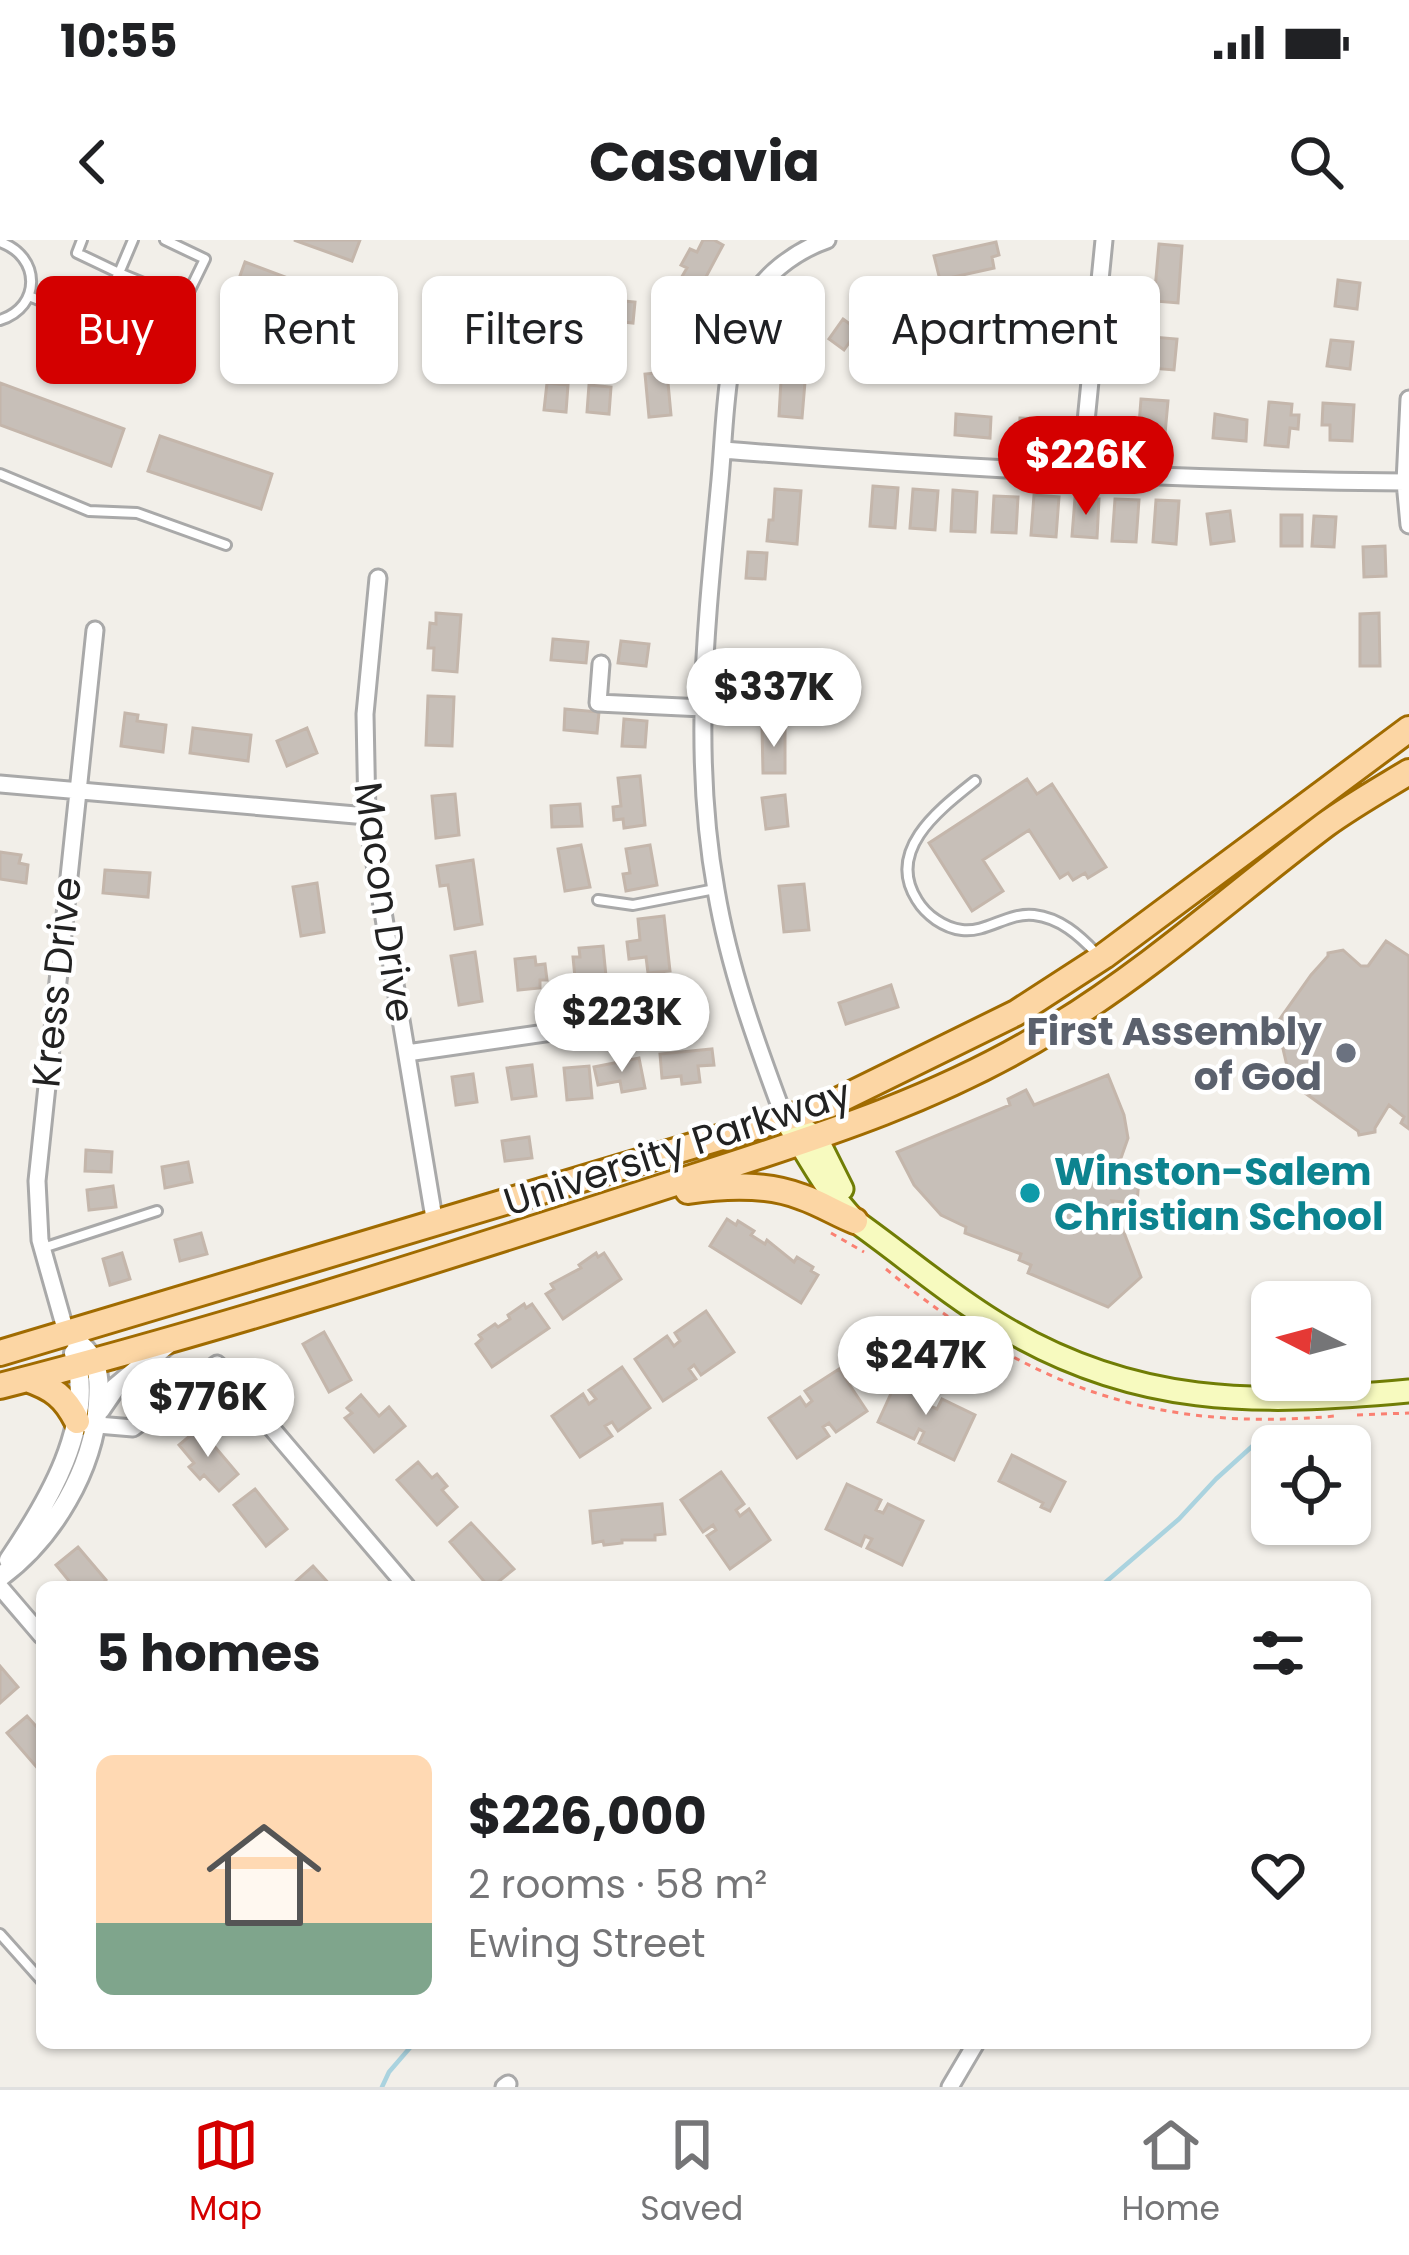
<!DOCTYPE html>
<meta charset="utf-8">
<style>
:root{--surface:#fff;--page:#f2f2f2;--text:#202124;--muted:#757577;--line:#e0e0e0;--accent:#d40000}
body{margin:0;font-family:Poppins,sans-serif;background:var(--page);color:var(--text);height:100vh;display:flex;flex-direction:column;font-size:45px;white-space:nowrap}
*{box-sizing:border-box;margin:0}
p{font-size:39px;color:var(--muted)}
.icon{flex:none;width:66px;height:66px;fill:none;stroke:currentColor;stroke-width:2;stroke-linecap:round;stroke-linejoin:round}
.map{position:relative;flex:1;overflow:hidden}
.drawer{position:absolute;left:36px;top:1341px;width:1335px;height:468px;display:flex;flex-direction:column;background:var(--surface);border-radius:18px;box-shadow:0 3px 9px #0004}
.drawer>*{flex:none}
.banner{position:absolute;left:36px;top:36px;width:1338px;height:108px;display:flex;gap:24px}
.needle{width:78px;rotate:276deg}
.fabs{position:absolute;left:1251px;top:1041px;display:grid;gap:24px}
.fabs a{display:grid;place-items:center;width:120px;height:120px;border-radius:18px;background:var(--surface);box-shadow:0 3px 9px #0004;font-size:60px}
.price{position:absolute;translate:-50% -102px;padding:0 27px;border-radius:42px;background:#fff;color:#222;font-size:39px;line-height:78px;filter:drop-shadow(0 3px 6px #0008)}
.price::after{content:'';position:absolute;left:50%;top:72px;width:36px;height:27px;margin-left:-18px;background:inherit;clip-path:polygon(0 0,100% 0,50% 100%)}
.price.active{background:var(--accent);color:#fff}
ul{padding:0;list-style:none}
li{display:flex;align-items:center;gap:36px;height:300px;padding:0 60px}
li+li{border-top:3px solid var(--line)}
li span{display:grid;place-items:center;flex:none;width:336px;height:240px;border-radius:18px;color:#555}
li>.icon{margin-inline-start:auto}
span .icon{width:144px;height:144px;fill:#fffc;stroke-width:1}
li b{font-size:51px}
h2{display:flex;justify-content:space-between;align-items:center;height:144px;padding:0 60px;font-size:51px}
.tag{padding:0 42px;border-radius:18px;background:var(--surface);box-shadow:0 3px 9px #0004;font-size:42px;line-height:108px}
.tag.active{background:var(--accent);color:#fff}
.status{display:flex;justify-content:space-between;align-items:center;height:84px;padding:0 60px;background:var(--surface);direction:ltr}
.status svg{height:33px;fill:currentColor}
header{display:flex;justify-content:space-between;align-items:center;height:156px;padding:0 60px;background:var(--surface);font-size:54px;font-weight:700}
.tabs{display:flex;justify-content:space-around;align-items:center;height:168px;border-top:3px solid var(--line);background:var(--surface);font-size:33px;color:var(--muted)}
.tabs a{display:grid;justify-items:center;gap:6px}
.tabs .active{color:var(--accent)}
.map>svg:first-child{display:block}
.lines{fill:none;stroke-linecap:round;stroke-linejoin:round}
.stream{stroke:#aad3df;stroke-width:4.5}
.building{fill:#c7bfb8;stroke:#c4b6ab;stroke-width:3}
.service-casing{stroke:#a9a9a9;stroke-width:14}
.minor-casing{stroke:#a9a9a9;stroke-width:21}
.tertiary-casing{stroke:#a9a9a9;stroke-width:24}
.secondary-casing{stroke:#707d05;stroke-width:27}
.primary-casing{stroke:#a06b00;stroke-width:30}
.path{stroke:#fa8072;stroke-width:3;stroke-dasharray:6 6;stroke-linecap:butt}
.service{stroke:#fff;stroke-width:8}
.minor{stroke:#fff;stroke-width:15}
.tertiary{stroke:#fff;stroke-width:18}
.secondary{stroke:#f7fabf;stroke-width:21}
.primary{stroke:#fcd6a4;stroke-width:24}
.worship-dot{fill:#6b7280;stroke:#fff;stroke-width:4.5}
.culture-dot{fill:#0f9aa8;stroke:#fff;stroke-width:4.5}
.labels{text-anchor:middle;stroke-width:9;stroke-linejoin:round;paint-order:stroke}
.street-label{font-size:39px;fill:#222;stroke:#fff}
.worship-label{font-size:39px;font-weight:bold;fill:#5b616d;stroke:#fff;text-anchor:end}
.culture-label{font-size:39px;font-weight:bold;fill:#0d838f;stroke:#fff;text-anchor:start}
</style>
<div class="status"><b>10:55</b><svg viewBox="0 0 49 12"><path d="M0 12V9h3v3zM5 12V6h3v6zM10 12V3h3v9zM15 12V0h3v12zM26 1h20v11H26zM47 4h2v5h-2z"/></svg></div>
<header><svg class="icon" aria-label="back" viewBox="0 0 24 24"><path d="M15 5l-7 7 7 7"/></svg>Casavia<svg class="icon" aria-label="search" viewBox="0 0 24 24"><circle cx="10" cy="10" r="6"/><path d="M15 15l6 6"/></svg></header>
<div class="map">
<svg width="1409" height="1847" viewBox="0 0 1409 1847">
<rect width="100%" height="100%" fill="#f2efe9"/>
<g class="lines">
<path class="stream" d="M1100,1347L1179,1279L1216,1239L1268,1192
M382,1847L389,1832L414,1803"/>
</g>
<path class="building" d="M294,0H360L352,21Z
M703,0H714L723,5L699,50L680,40L687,28L681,25L690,9L697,12Z
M996,2L999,15L992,17L994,28L940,40L934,16Z
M1159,4L1182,6L1178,63L1154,61Z
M245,22L357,64L344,100L232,58Z
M892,39L899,63L869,71L862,48Z
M1338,40L1360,43L1357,69L1335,66Z
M604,59L635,62L633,83L602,80Z
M671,64L687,68L686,76H690L683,107L663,102Z
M799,68L817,78L798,113L780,103Z
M122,70L173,88L162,120L139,112L141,105L113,95Z
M843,79L858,90L844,110L829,99Z
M1152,97L1177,99L1174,130L1149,128Z
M1013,98L1038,101L1034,135L1009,132Z
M985,99L1004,101L1002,120L983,118Z
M1331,100L1353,102L1350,129L1327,126Z
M667,132L671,175L649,177L645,134Z
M781,140L805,142L802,178L779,176Z
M0,143L124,189L111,226L0,185Z
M547,143L568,145L566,172L544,170Z
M589,145L611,147L609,174L587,172Z
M1141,159L1168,161L1165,194L1158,193L1156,208L1142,207L1144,186L1139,185Z
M1269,162L1292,164L1291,175H1299L1298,189L1290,188L1288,207L1265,205Z
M1323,163L1354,165L1352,201L1330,200V185H1322Z
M956,174L991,177L990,198L955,195Z
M1215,174L1247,180L1246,201L1213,198Z
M1020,178L1055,180L1054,201L1019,198Z
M160,196L272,234L261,269L148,231Z
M873,246L898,248L895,288L870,286Z
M775,249L801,251L797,304L767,301L769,280H773Z
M913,249L938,251L935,290L910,288Z
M953,250L977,252L975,292L951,291Z
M1034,255L1059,257L1056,297L1031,295Z
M994,256L1018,257L1016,293L992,292Z
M1075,258L1099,259L1097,298L1072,296Z
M1115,259L1139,260L1136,302L1112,301Z
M1156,260L1179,261L1176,304L1153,302Z
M1230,271L1234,301L1211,304L1207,274Z
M1281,275H1302V306H1281Z
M1314,276L1336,277L1334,307L1312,306Z
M1385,306L1386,336L1364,337L1363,307Z
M748,312L767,313L765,339L746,338Z
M436,373L461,375L457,432L433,430L434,408H428L430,383L436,384Z
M1379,373L1380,426H1360V374Z
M553,399L588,402L586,423L551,420Z
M621,401L649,404L646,426L618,423Z
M428,456L454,457L452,506L426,505Z
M565,469L599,472L597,493L564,490Z
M125,473L138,475L137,481L166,485L163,512L121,506Z
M624,479L647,481L645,507L622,506Z
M785,486V533H763L762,487Z
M193,488L251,495L248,521L190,513Z
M307,488L317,513L287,526L277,501Z
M640,536L645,585L624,588L623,579L614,580L613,567L621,566L618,538Z
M1027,539L1037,554L1052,544L1106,627L1088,638L1085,633L1073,640L1068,633L1060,638L1029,590L983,620L1003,651L972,671L929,603Z
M455,554L459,595L436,598L432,556Z
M785,555L788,586L766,589L762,558Z
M580,564L582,586L552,587L551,566Z
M581,605L590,647L565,651L558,609Z
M650,605L657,645L626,651L623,634L630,633L626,609Z
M0,612L21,615L19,623L28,625L26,643L0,639Z
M473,620L482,684L455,689L448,645L440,646L437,626Z
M105,630L150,633L148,657L103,653Z
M317,643L324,692L301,696L293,647Z
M804,644L809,690L784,692L779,646Z
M664,676L670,731L648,733L646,717L629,719L627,702L640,700L638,679Z
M1386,701L1409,716V889L1401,883L1404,877L1389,865L1375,888V892L1359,895L1358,891L1291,843L1277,783L1311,735L1328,716V713L1343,710L1361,726H1368Z
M603,706L606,736L575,738L573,717H580L579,708Z
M475,712L482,761L459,765L451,716Z
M535,717L536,725L545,724L547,740H540V748L518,750L515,719Z
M686,744L695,780L673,786L664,750Z
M891,745L898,767L846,784L839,763Z
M712,809L714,825L698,826L700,842L682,844L681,836L662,838L660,814Z
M639,818L645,848L622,852L620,841L598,845L594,827Z
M532,825L536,856L512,859L507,828Z
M589,826L592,858L567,860L564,828Z
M473,834L477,862L456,865L452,837Z
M1108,835L1124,875L1128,898L1115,935L1139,939L1137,963L1112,961L1141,1037L1108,1067L1028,1033L1031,1025L1019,1020L1021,1014L965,993L966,987L941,975L914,945L897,912L1010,865L1008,859L1026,850L1034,865Z
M529,897L532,918L505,921L502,901Z
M86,910L112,912L111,932L85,931Z
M188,922L192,942L165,948L162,927Z
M113,946L116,967L89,970L87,950Z
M727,979L736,985L738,981L754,991L751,995L765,1004L767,1000L794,1022L797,1017L813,1027L811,1031L818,1035L801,1063L710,1006Z
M201,993L207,1014L180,1021L175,1000Z
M122,1013L130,1039L110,1045L103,1019Z
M596,1013L598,1017L604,1013L621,1039L563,1079L546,1054L554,1049L551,1044L581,1028L579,1025Z
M524,1064L526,1068L532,1064L549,1088L492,1127L476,1104L482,1099L479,1095L495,1084L498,1087L510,1079L508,1075Z
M706,1071L734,1112L701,1135L694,1125L689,1129L696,1139L663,1161L635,1119L667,1096L674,1106L680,1101L675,1093Z
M324,1092L351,1140L329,1152L303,1104Z
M622,1127L650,1168L618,1191L612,1182L605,1186L612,1196L580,1217L552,1176L583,1154L589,1164L596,1159L589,1150Z
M839,1129L867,1171L836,1192L829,1183L823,1187L829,1196L797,1218L769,1178L800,1157L806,1166L812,1161L805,1151Z
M899,1136L935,1154L930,1166L937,1169L942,1159L975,1175L954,1220L919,1203L924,1192L919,1189L914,1199L878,1182Z
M361,1155L379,1176L389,1167L405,1186L374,1212L345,1178L352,1173L347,1168Z
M199,1188L238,1234L219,1251L204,1235L200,1239L189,1227L194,1223L179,1205Z
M1012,1215L1065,1242L1050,1271L1041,1267L1043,1263L999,1241Z
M418,1222L432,1238L437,1234L447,1246L442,1250L457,1267L437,1285L397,1240Z
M721,1232L744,1264L736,1270L740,1276L749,1269L770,1300L730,1329L707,1296L716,1290L713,1285L703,1292L681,1260Z
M847,1244L881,1260L876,1270L883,1273L888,1264L923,1281L902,1325L867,1308L872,1299L865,1296L861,1306L826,1289Z
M255,1249L287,1289L266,1306L234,1265Z
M662,1264L665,1294L655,1295V1300H622V1303L604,1305L603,1301L593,1303L590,1271Z
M471,1283L514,1329L492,1347H489L450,1302Z
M78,1307L106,1340L103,1343L106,1347H74L56,1325Z
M313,1326L332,1347H298L294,1343Z
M0,1426L18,1447L0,1463Z
M27,1476L42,1493L40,1531L7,1493Z"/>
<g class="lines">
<defs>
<path id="service" d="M82,0L77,13L119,33L133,0
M0,2C41,16 42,67 0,80
M29,56C78,76 92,88 119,33L185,60L205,19L165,0
M0,234L89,271L137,273L226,305
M975,541C940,569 885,610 917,660C926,675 944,688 962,690C987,693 1008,672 1034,675C1060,678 1079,695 1096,713
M598,660L633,665L715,649
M43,1008L157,971
M0,1694L42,1741"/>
<path id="minor" d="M1409,159L1405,242L1409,285
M723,210C950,228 1177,240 1405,242
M1081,232L1104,0
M378,338L365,474L367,576L435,984
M601,424L598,463L703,468
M0,544L367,576
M407,813L628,781
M784,877C756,802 729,728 716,650C691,511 707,379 720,240C725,184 725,122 746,69C760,37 795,11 827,0
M66,1092L40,1000L37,941L95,390
M86,1184L133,1188L217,1124L407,1347
M0,1347L42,1396
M504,1847L508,1844
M950,1847L976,1803"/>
<path id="tertiary" d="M100,1170L115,1148L170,1102
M9,1320C47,1264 97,1182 74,1113
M0,1337C53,1298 93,1230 98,1164C99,1148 100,1133 92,1118C86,1107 75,1100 66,1092"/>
<path id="secondary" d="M784,877C807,913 825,950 855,981C903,1015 948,1054 998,1084C1134,1167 1256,1165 1409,1151
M805,890L816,897L842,949"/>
<path id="primary" d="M688,951C726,945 766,943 802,957C820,963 837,974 855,981
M0,1113L829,865L1016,773L1104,716L1409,489
M27,1139C53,1148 65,1157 77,1181
M0,1146C214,1091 425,1024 635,956C778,909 928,868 1056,787C1152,728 1235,653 1325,585C1351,566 1381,549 1409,532"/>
</defs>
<use href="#service" class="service-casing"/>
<use href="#minor" class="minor-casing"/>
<use href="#tertiary" class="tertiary-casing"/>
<use href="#secondary" class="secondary-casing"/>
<use href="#primary" class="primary-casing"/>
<path class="path" d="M831,993L864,1012
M886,1029C1025,1145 1153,1193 1335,1176
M1357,1175L1409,1173"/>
<use href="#service" class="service"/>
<use href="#minor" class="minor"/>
<use href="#tertiary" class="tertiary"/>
<use href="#secondary" class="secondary"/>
<use href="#primary" class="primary"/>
</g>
<circle class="worship-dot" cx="1346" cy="813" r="12"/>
<circle class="culture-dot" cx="1030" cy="953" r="12"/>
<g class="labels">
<g class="street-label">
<text transform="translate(385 662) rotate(82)" y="14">Macon Drive</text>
<text transform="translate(56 742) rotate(-84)" y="14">Kress Drive</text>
<text transform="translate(677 907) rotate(-18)" y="14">University Parkway</text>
</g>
<g class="worship-label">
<text x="1322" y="805">First Assembly<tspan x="1322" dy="45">of God</tspan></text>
</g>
<g class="culture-label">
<text x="1054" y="945">Winston-Salem<tspan x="1054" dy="45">Christian School</tspan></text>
</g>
</g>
</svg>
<div class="fabs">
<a><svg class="needle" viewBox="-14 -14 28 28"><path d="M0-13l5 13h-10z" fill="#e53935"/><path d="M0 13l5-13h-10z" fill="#757577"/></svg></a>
<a><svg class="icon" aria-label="locate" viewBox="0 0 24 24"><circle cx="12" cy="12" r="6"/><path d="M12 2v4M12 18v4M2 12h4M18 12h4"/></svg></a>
</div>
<b class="price active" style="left:1086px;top:278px">$226K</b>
<b class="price" style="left:774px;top:510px">$337K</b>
<b class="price" style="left:622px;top:835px">$223K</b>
<b class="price" style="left:926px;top:1178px">$247K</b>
<b class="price" style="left:208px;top:1220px">$776K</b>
<div class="banner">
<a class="tag active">Buy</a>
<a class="tag">Rent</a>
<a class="tag">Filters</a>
<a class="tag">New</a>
<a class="tag">Apartment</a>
</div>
<section class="drawer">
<h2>5 homes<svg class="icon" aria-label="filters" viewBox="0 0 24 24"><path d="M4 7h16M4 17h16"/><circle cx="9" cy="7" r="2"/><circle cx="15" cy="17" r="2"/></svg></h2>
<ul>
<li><span style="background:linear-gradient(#ffd9b3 70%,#7fa58c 0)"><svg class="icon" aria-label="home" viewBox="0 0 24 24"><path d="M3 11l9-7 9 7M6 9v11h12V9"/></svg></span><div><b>$226,000</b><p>2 rooms · 58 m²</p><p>Ewing Street</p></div><svg class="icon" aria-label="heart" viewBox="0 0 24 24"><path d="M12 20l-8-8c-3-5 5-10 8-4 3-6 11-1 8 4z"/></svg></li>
</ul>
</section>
</div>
<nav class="tabs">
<a class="active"><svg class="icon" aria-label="map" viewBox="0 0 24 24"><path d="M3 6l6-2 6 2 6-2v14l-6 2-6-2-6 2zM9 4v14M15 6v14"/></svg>Map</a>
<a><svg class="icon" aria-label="saved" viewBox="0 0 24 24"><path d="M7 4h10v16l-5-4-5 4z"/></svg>Saved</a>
<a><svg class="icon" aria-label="home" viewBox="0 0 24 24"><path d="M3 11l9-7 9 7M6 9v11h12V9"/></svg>Home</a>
</nav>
